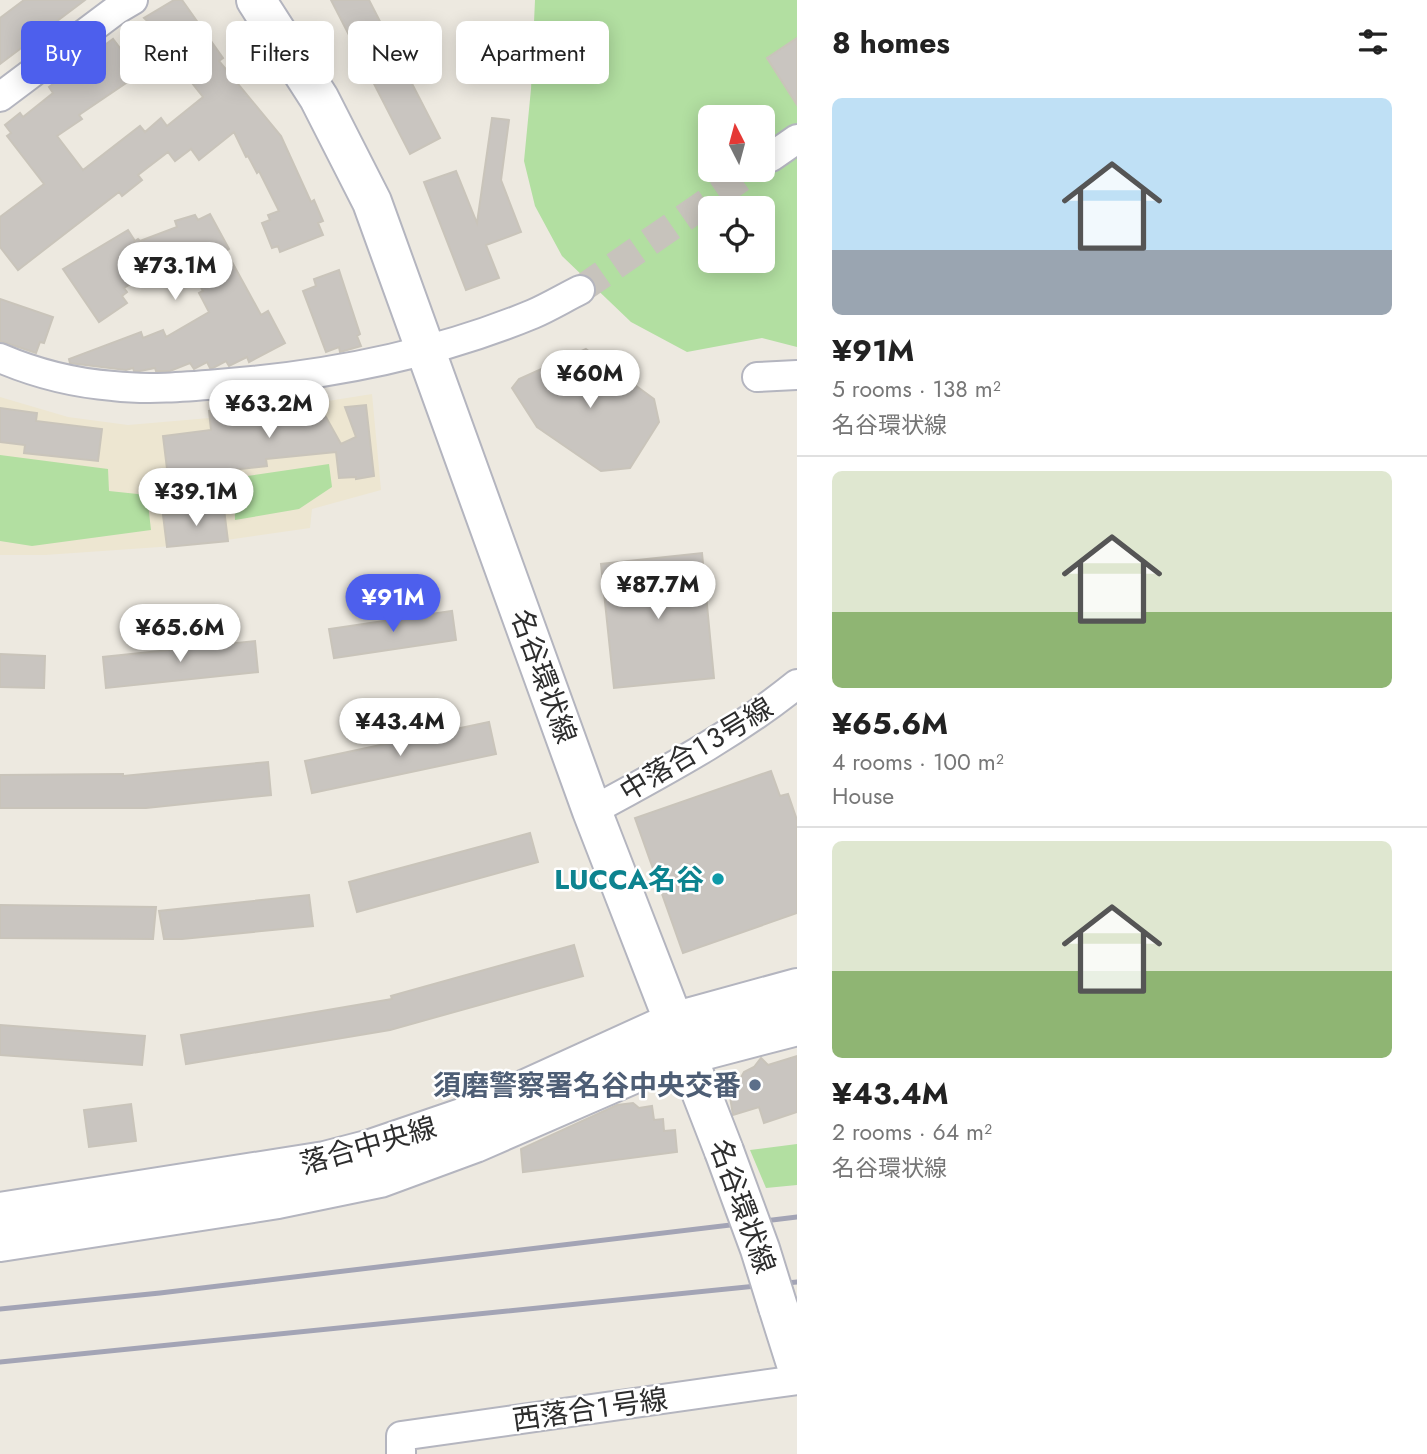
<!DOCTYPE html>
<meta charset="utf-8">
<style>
:root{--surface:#fff;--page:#f6f6f6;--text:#222;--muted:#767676;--line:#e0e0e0;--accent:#4d5fed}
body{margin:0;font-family:Jost,"Noto Sans JP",sans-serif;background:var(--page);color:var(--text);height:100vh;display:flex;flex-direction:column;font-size:26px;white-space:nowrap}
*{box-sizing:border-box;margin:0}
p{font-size:23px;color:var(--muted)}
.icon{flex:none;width:38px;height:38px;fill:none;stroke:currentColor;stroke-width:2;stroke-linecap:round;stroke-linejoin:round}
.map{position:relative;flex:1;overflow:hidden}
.details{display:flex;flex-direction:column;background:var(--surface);width:630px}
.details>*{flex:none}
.banner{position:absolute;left:21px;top:21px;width:665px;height:63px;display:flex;gap:14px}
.needle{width:46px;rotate:354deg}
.controls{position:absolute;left:698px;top:105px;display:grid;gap:14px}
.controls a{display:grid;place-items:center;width:77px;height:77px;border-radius:10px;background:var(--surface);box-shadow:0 4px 18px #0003;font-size:35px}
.price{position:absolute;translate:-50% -60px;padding:0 16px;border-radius:24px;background:#fff;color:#222;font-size:23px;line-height:46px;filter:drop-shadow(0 2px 4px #0008)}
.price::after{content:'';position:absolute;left:50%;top:42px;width:21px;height:16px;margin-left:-10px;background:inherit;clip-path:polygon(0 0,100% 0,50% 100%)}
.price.active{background:var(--accent);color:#fff}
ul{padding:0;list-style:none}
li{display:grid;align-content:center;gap:14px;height:371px;padding:0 35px}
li+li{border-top:2px solid var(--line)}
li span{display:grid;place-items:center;height:217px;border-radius:10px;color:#555}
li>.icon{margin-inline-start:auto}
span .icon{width:126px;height:126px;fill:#fffc;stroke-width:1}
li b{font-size:30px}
h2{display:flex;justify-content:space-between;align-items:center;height:84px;padding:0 35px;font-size:30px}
.pill{padding:0 24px;border-radius:10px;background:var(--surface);box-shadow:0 4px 18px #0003;font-size:24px;line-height:63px}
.pill.active{background:var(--accent);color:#fff}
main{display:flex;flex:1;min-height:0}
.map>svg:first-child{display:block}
.education{fill:#ede6d1}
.green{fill:#b2dfa1;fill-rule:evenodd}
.building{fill:#c9c5c0;stroke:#c9c4ba;stroke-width:2;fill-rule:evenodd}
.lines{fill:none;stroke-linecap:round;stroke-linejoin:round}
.street-tunnel{stroke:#c7c3bc;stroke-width:28;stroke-dasharray:28 14;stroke-linecap:butt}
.street-casing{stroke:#b4b5bf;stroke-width:32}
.secondary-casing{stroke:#b4b5bf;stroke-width:42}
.street{stroke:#fff;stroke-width:28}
.secondary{stroke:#fff;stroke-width:38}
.rail{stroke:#a3a4b5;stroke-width:5}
.secondary-bridge-casing{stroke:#b4b5bf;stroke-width:42;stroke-linecap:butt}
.secondary-bridge{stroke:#fff;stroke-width:38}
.culture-dot{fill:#0f9aa8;stroke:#fff;stroke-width:2.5}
.service-dot{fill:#5c6f8a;stroke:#fff;stroke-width:2.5}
.labels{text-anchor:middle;stroke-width:5;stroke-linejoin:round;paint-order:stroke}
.street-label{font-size:28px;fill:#2d2d2d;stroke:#fff}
.culture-label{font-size:28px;font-weight:bold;fill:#0d838f;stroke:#fff;text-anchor:end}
.service-label{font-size:28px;font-weight:bold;fill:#4e5e75;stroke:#fff;text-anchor:end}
</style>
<main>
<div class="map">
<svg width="797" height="1454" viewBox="0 0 797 1454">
<rect width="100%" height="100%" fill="#ede9e0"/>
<path class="education" d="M372,394L381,490L312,509L310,528L213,542L160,547L45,555H0V397L68,417L128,425L233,416Z"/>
<path class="green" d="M535,0H797V347L762,338L687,352L631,322L562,256L535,206L524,161L531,89ZM710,117H763V170H710ZM710,208H763V261H710Z
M0,455L108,469L109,491L147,495L151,530L32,546L0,541Z
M329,464L332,487L299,509L235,520L234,478Z
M797,1144V1185L766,1188L750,1150Z"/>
<path class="building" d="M24,0H85L0,64V18Z
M174,0H182L223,58L219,61L281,136L311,202L314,200L323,221L318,223L323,235L280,252L278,246L272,248L262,223L270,220L268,215L279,211L259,171L257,173L248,156L246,157L234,132L199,160L191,149L175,161L168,152L138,175L142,180L122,196L119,192L18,270L0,247V217L44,184L7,136L11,133L5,125L20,113L23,117L53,93L49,87L113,39L123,52L155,28L144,18ZM169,54L203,97L167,126L161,118L145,132L140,126L83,170L57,136L82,119L79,115Z
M331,0H369L440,138L410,154Z
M797,38V105L767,58Z
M492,118L509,120L501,180L521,232L486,245L499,278L466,290L424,182L456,171L477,223Z
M210,214L229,249L226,251L261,315L268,311L285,343L249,362L247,357L229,366L226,361L213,368H210L207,362L194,369L190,363L170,371H156L155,368L140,371H134L133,368L126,370L70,363L69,359L141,332L143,338L163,330L166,337L209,312L199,293L203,291L182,252L124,288L127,292L122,296L127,303L99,322L63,269L128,230L135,241L138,239L140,241L177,227L175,221L195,215L198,220Z
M339,270L360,334L357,336L361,346L340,352L339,347L326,352L303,291L316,286L314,279Z
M0,299L53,317L44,343L40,342L36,353L0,341Z
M586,349L654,399L659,422L630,468L601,471L537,427L512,388L519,379Z
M304,400L305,412L322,410L341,444L356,437L345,407L366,405L374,476L356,479V477L339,478L336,452L266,459L267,466L168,477L163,436L211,430L209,411Z
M0,408L37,413L36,421L102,429L98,461L24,453L25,445L0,442Z
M224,509L228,541L167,547L163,515Z
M702,553L714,678L614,688L601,564Z
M452,611L456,640L334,658L329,629Z
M255,641L258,672L106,688L103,657Z
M0,654L45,656L44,688L0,687Z
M489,722L496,754L312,793L305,761Z
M268,762L271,795L146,808H0V775L123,774V776Z
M771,771L780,796L788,794L797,820V913L683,953L635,818Z
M530,833L538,862L357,912L349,882Z
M309,895L313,926L182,939H164L159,911Z
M0,905L156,907L153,939L0,938Z
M574,945L583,976L390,1030L186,1064L181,1035L392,999L391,996Z
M0,1025L145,1036L142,1065L0,1055Z
M797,1056V1112L764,1123L759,1107L733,1115L730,1097L744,1072L754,1067L761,1058L768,1065Z
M633,1103L639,1108L652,1106L654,1120L663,1119L664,1131L675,1130L677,1152L523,1172L521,1149L617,1105Z
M131,1104L136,1141L89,1147L84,1110Z"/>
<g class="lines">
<path class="street-tunnel" d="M580,290L753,170"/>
<defs>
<path id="street" d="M0,97L116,10L133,0
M771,157L797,139
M0,358C35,373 75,383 113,386C148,390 184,387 219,384C325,376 434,355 533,314C549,307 564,298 580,290
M757,377L797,375
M592,811C663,772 734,735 797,684
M401,1454V1436L797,1380"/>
<path id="secondary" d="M256,0L319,98L372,202L592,811L724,1151
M0,1212L325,1161L371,1149L462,1118L673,1022L797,988
M0,1242L278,1199L380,1178L475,1143L631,1075L686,1055L797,1026
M778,1307L797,1367"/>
</defs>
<use href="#street" class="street-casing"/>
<use href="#secondary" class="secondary-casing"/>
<use href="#street" class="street"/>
<use href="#secondary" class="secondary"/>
<path class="rail" d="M0,1309L160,1293L797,1217
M0,1362L797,1282"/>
<defs>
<path id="secondary-bridge" d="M724,1151L760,1249L778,1307"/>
</defs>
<use href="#secondary-bridge" class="secondary-bridge-casing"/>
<use href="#secondary-bridge" class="secondary-bridge"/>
</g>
<circle class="culture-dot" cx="718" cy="879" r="7"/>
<circle class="service-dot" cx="755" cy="1085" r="7"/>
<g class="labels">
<g class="street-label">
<text transform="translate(544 676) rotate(70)" y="10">名谷環状線</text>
<text transform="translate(696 749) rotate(-31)" y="10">中落合１３号線</text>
<text transform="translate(368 1145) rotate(-16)" y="10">落合中央線</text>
<text transform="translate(743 1206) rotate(70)" y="10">名谷環状線</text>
<text transform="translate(590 1409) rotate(-8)" y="10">西落合１号線</text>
</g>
<g class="culture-label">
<text x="704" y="889">LUCCA名谷</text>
</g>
<g class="service-label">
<text x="741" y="1095">須磨警察署名谷中央交番</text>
</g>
</g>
</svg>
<div class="controls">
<a><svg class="needle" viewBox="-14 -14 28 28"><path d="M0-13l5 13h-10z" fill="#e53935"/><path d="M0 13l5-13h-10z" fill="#767676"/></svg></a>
<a><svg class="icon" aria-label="locate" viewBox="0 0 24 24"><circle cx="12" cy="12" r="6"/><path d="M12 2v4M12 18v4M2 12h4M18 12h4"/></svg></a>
</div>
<b class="price" style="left:175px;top:302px">¥73.1M</b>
<b class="price" style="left:590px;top:410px">¥60M</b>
<b class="price" style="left:269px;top:440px">¥63.2M</b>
<b class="price" style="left:196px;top:528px">¥39.1M</b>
<b class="price" style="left:658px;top:621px">¥87.7M</b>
<b class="price active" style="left:393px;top:634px">¥91M</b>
<b class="price" style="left:180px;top:664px">¥65.6M</b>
<b class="price" style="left:400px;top:758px">¥43.4M</b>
<div class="banner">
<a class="pill active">Buy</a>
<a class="pill">Rent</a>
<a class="pill">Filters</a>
<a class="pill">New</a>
<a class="pill">Apartment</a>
</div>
</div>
<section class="details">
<h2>8 homes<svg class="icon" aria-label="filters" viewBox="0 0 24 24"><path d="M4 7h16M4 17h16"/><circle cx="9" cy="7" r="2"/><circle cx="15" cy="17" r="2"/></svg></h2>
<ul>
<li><span style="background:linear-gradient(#bfe0f5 70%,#9aa5b1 0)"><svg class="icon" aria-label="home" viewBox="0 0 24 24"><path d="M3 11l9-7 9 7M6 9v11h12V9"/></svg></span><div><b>¥91M</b><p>5 rooms · 138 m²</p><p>名谷環状線</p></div></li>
<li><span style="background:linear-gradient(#dfe7d0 65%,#8fb573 0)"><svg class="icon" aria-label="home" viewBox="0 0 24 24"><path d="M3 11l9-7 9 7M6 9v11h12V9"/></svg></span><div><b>¥65.6M</b><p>4 rooms · 100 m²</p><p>House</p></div></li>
<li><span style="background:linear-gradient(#dfe7d0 60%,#8fb573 0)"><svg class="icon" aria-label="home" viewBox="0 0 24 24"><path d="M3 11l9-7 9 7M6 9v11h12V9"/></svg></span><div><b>¥43.4M</b><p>2 rooms · 64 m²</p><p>名谷環状線</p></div></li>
</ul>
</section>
</main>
